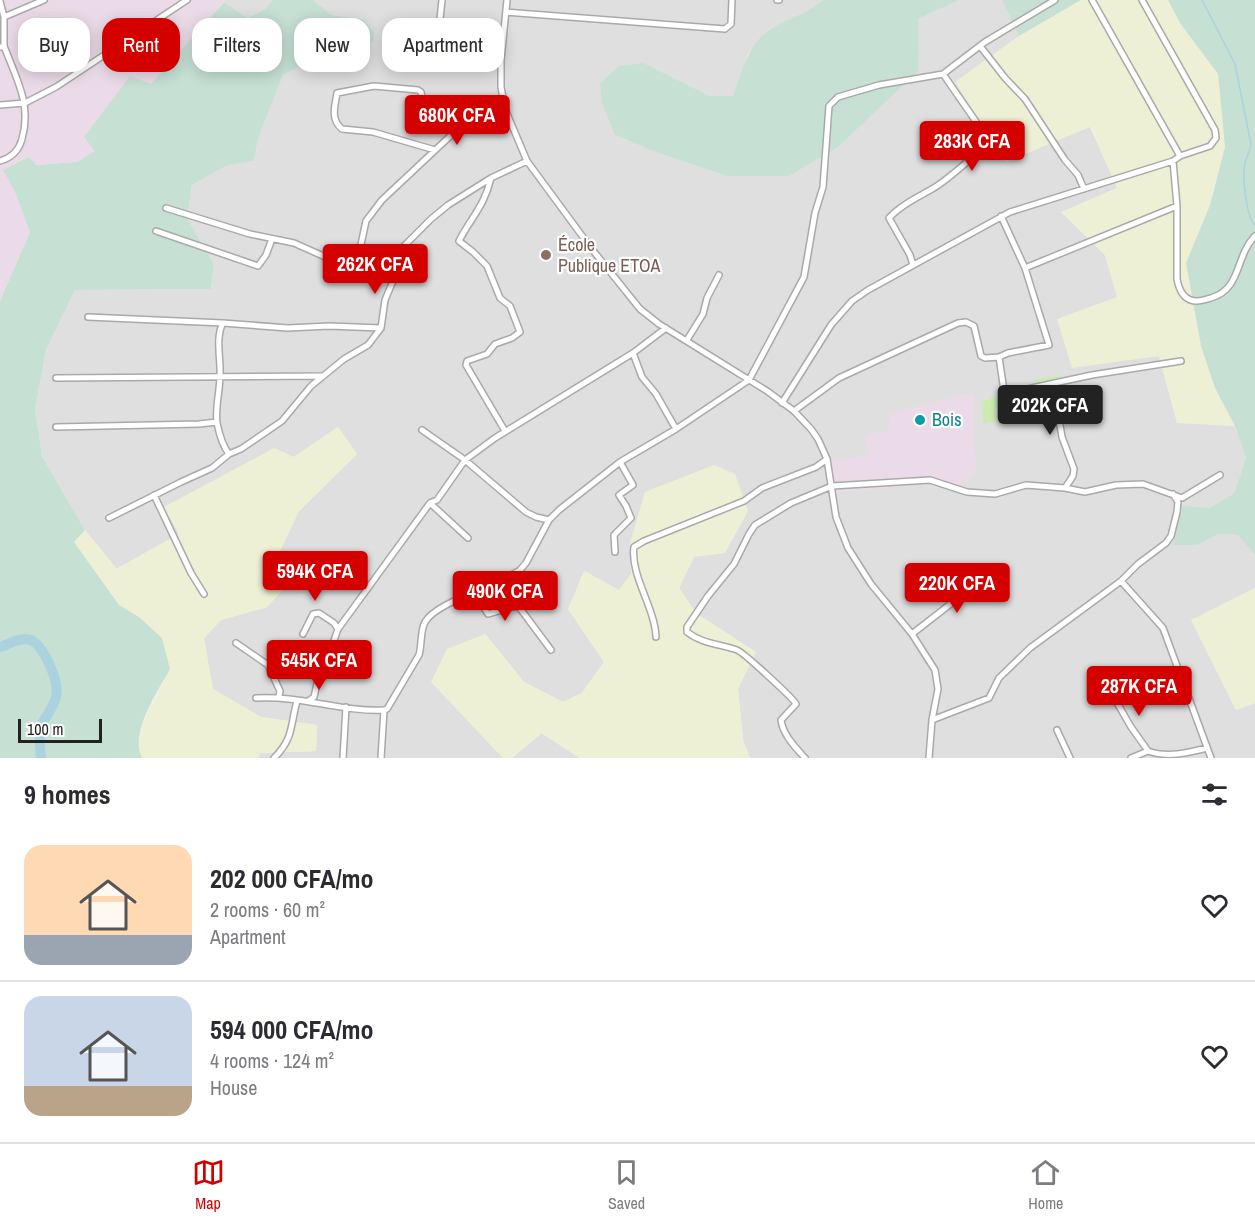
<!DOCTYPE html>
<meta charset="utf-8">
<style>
:root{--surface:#fff;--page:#f7f7f7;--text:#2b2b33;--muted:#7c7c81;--line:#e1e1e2;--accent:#d40000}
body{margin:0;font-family:"Archivo Narrow",sans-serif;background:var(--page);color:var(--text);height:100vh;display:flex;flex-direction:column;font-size:22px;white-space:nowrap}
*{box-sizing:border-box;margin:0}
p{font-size:20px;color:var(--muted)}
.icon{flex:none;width:33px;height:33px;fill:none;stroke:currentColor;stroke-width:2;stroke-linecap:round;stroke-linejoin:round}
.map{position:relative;height:758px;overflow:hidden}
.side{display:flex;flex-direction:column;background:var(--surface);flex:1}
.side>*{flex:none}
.hud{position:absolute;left:18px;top:18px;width:600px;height:54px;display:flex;gap:12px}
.scale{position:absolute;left:18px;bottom:15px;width:84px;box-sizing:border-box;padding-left:6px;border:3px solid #222;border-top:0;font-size:16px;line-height:21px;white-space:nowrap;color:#222;-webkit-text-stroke:4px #fff;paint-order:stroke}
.price{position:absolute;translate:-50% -51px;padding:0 14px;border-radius:6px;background:var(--accent);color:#fff;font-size:20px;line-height:39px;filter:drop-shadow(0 2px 3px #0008)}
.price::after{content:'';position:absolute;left:50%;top:36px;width:18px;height:14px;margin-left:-9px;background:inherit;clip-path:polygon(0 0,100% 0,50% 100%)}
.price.selected{background:#222;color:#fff}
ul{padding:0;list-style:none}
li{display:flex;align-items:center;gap:18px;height:150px;padding:0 24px}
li+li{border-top:2px solid var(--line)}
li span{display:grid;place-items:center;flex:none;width:168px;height:120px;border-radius:18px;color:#555}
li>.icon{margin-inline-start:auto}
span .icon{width:72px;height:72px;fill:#fffc;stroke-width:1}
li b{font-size:26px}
h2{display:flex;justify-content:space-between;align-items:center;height:72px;padding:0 24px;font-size:26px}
.pill{padding:0 21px;border-radius:18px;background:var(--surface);box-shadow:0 3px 15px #0003;font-size:21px;line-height:54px}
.pill.selected{background:var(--accent);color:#fff}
.menu{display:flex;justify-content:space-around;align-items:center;height:84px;border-top:2px solid var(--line);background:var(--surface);font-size:16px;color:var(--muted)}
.menu a{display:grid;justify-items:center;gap:3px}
.menu .selected{color:var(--accent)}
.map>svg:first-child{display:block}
.residential{fill:#e0dfdf}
.industrial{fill:#ebdbe8}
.farmland{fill:#eef0d5}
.grass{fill:#cdebb0}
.wetland{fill:#c6e0d4}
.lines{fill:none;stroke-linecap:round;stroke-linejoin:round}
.stream{stroke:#aad3df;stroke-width:1.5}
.river{stroke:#aad3df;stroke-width:10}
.minor-casing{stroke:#a9a9a9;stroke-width:8}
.minor{stroke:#fff;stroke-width:5}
.education-dot{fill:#8d6e63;stroke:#fff;stroke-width:2}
.culture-dot{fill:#0f9aa8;stroke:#fff;stroke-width:2}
.labels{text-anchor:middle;stroke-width:4.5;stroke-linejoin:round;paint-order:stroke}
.education-label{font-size:18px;fill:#785e54;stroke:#fff;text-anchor:start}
.culture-label{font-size:18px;fill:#0d838f;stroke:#fff;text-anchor:start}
</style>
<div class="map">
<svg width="1255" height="758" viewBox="0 0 1255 758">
<rect width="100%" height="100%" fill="#f2efe9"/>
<path class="residential" d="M225,0H273L265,9L248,18L224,2Z
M313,0H823L813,9L768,30L748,54L733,96H710L644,63L615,135L650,150L726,176L919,70L918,19L960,0H1002L1019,36L956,82L1090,127L1118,188L1062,212L1105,255L1118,298L1159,356L1177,422L1235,426L1246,458L1234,493L1209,508L1198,545L1219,534L1239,535L1255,555V588L1192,620L1236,710L1255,703V758H750L743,740L738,689L696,613L679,588L694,557L630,543L631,574L619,591L585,571L568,609L604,662L582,693L563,702L524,682L485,634L432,682L503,758H258L260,753L316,751L317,725L261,717L212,689L204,638L221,620L267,607L294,577L273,565L299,511L357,454L338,427L294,457L165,507L179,534L116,569L85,530L42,456L35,410L46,350L75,290L211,289L214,264L187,218L192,185L227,164L254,161L258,139L283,75L342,46L363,19L332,15Z
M541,733L580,758H512Z"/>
<path class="industrial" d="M0,0H225L96,151L78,162L36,165L14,190L30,232L0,301Z
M974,394L973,429L976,468L974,475L965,483L957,486L943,487L926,485L836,492L830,461L866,456L868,453L865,444L867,437L871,433H886L889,426V414L962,395Z"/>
<path class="farmland" d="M1081,0H1168L1180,23L1218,74L1225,147L1210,205L1186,263L1201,346L1215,388L1235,426L1177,423L1159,356L1072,368L1057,319L1117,297L1105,255L1061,212L1117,188L1090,127L1006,162L955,82L1019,36Z
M338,427L357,454L299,511L273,565L294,577L267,607L221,620L204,638L213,689L261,717L317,725L316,751L260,753L258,758H142L139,753L140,728L170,669L139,617L119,605L74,542L85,530L117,569L179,534L164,507L274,448L294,457Z
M714,465L735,474L748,511L725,553L694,557L679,588L696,613L756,652L738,689L743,740L750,758H580L542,733L512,758H503L431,682L447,649L485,634L524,682L563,702L582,693L604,662L568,609L584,571L619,590L631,574L630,543L645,492Z
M1255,588V703L1236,710L1191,620Z"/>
<path class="grass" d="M1061,375L1066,409L1040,415L1035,380Z
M1015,394L1017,399L1013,407L1015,421L1007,425L1000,424L997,407L995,408V421L983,424L982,402L992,398Z"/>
<path class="wetland" d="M273,0H313L332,15L363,19L374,32L373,42L342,46L283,75L258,139L254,161L227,165L192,185L187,218L214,264L211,289L75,290L46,350L35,410L42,456L85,530L74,542L119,605L139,617L162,638L170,669C158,691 129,733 142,758H0V301L30,232L14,190L3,170L29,157L36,165L77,162L95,151L84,137L130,76L151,84L224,2L248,18L265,9Z
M823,0H960L918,19L919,70L838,147L789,176H726L650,150L615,135L602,103L600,83L619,66L644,63L710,96H733C741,74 748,45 769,30C786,18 807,15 823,0Z
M1002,0H1081L1019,36Z
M1168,0H1255V555L1238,535L1219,534L1198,545H1173L1183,506L1209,508L1234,493L1246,458L1235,426L1215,388L1201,346L1186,263L1210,205L1225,147L1218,74L1180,23Z"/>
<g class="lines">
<path class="stream" d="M1202,0L1235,64L1251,144C1250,151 1247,156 1245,163C1242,174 1246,218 1255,225"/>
<path class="river" d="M0,647C10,644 21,636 31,640C44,646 60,683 56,697C54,706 48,713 43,722C38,733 40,746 41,758"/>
<defs>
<path id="minor" d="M507,0L501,60V87L505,109L527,161L591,248L640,309L659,324L767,391L794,411L811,429L818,439L827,459L836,517L848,548L871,584L912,634L935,670L938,689L932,720L929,758
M777,0H779
M1142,0L1215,130L1216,138L1210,146L1180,156
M0,1L4,17
M506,12L725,29L731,24L732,0
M413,45L432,42L438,38L442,0
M4,46V17L44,0
M980,46L1005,78L1025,99L1065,160L1078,175L1084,189
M0,47L4,46C16,78 32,104 22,139C19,150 11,158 0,161
M0,105L25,103L56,87L187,0
M435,150L373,132L342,129C330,119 335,106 337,93L374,86L418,90L421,92L425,110L462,125
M1173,161L1177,206V279C1179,290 1184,301 1197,301C1202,301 1206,299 1211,298C1242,289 1235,256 1255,236
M491,178C484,207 472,216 459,241L473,252L487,266L500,298L510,306L520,332L512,338L495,344L487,354L467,361L466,365L505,431
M166,208L250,234L294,243L332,260L357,263L366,221L382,200L462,125L505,109
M156,231L258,266L266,255L272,239
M913,265L910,255L889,218C901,205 918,197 932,189C943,183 986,148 988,139L943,74
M1025,268L1177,206
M88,317L223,323
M687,340L703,314L707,298L719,275
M999,357L1004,391L1008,393L1092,375L1181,361
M56,378L322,376
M1050,384L1056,402L1062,437L1074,469L1073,476L1065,488
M782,403L831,325L852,301L868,290L1010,212L1173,161L1180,156L1092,0
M794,411L839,378L958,323L966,322L974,326L981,356L985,358L999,357L1008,353L1049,345L1025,268L1001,216
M56,427L199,424L217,422
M676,429L749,380L804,277L815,213L823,187L829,106L838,97L879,85L943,74L985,42L1055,0
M422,430L465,460L495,438L633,353L666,328
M229,454C222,445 219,433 217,423C215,407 220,391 220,375C221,360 215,337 223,323L288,328L329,326L381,328
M154,495L191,573L204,594
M109,518L181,482L212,468L229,454L241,449L282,421L311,386L344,359L368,345L381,328L385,300L393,281V266L401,249L431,219L448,205L491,178L527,161
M468,538L430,503L437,500L465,460L526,512L536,517L549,520
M615,552L614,535L631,518L626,506L619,495L633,485L620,462
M1121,581L1163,628L1211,758
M474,592L488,614L512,607H519L551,650
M303,634L313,614L319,613L334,623L338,629
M912,634L971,588L977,574
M656,637C655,608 630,575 634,547L644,541L744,501L762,488L816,467L827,459
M236,643L268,665L280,691L279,696
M1112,694L1131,727L1148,751
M256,698C299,695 341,712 384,710
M308,701L314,697L320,671L331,649L338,629L430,503
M932,720L989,698L999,678L1030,648L1121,581L1138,564L1166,543L1171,536L1177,512L1178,502L1173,494
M1057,730L1070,758
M274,758C294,738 290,726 297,701
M343,758L346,707
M381,758L384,710L387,709L419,655C422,645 420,631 425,622C435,603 499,584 520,570L526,563L549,520L559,510L620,462L676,429L656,394L642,377L633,353
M805,758C795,747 783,735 781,720L796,704C794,699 743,652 737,650C720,644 702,644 687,632V627L708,596L734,564L749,534L755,525L791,503L832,486L930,480L967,492L995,494L1026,485L1065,488L1085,492L1116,485L1143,484L1182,498L1220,475
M1131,758L1148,751C1167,758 1187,753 1207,748"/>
</defs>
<use href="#minor" class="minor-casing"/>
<use href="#minor" class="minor"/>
</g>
<circle class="education-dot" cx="546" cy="255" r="6"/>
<circle class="culture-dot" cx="920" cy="420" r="6"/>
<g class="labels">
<g class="education-label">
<text x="558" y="251">École<tspan x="558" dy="21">Publique ETOA</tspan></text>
</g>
<g class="culture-label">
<text x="932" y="426">Bois</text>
</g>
</g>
</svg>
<div class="scale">100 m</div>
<b class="price" style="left:457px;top:146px">680K CFA</b>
<b class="price" style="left:972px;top:172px">283K CFA</b>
<b class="price" style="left:375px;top:295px">262K CFA</b>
<b class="price selected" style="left:1050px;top:436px">202K CFA</b>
<b class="price" style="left:315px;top:602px">594K CFA</b>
<b class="price" style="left:957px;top:614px">220K CFA</b>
<b class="price" style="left:505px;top:622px">490K CFA</b>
<b class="price" style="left:319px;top:691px">545K CFA</b>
<b class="price" style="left:1139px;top:717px">287K CFA</b>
<div class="hud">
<a class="pill">Buy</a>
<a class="pill selected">Rent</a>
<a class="pill">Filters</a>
<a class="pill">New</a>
<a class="pill">Apartment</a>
</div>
</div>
<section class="side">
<h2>9 homes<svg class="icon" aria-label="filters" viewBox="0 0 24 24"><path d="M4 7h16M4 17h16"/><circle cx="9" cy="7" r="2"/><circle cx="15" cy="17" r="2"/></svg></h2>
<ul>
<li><span style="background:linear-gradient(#ffd9b3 75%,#9aa5b1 0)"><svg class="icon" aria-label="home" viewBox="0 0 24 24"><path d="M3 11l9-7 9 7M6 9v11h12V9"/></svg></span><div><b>202 000 CFA/mo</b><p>2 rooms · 60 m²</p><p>Apartment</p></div><svg class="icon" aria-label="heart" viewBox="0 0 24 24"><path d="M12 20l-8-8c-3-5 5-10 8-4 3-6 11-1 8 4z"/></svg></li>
<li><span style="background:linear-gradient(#c9d6e8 75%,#b9a48a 0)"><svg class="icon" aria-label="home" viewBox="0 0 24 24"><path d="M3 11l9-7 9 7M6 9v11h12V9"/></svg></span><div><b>594 000 CFA/mo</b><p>4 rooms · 124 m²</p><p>House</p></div><svg class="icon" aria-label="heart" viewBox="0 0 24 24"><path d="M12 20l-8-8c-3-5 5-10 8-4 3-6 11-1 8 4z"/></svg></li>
</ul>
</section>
<nav class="menu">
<a class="selected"><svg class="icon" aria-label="map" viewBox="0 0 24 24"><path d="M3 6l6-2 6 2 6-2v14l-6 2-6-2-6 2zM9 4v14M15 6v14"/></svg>Map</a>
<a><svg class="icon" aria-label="saved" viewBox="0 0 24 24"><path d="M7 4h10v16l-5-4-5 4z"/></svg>Saved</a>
<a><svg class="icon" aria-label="home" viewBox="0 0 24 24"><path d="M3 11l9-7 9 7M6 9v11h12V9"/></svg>Home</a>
</nav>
